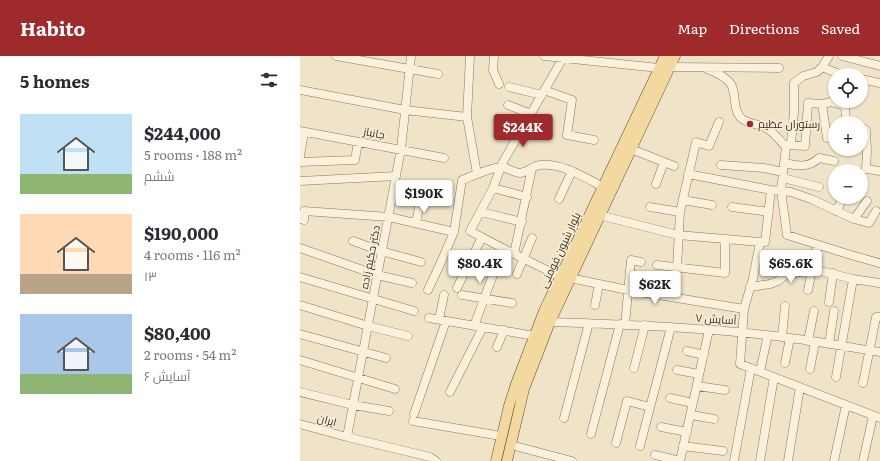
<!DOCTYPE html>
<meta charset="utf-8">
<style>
:root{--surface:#fff;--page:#f2f2f3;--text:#2b2b33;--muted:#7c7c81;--accent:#9e2a2b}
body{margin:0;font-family:Literata,Cairo,serif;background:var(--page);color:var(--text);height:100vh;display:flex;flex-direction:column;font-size:15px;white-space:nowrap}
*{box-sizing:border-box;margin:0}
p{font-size:13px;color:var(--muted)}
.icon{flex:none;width:22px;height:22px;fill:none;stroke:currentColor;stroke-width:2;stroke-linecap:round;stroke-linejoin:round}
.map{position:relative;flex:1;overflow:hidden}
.details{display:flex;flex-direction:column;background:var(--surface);width:300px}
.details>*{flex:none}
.fabs{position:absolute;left:528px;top:12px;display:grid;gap:8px}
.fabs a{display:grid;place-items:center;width:40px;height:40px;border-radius:50%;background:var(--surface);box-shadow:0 1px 3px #0004;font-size:20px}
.price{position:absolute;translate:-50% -34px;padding:0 9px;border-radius:4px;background:#fff;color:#222;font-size:13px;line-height:26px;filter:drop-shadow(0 1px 2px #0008)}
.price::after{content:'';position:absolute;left:50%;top:24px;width:12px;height:9px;margin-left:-6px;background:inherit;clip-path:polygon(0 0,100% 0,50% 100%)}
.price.selected{background:var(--accent);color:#fff}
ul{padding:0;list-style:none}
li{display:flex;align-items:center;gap:12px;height:100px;padding:0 20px}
li span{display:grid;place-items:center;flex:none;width:112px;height:80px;border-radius:0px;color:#555}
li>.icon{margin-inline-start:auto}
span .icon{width:48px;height:48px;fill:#fffc;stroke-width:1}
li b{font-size:17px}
h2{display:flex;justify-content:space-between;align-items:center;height:48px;padding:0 20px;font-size:17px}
header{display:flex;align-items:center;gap:24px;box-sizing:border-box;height:56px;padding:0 20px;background:var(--accent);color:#fff}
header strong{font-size:19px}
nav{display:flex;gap:22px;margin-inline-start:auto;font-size:14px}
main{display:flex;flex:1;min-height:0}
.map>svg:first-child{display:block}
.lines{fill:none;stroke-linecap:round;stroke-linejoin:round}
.minor-casing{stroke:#8d765c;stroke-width:9}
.major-casing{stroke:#5b4430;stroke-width:11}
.minor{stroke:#faf1dc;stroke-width:8}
.major{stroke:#f3d9a0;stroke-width:10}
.poi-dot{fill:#9e2a2b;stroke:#f7eed8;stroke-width:1.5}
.labels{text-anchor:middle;stroke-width:3;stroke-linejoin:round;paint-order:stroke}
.poi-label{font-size:11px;fill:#3d2e20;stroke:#f7eed8;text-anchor:start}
.street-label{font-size:11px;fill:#3d2e20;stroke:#f7eed8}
</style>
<header>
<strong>Habito</strong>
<nav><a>Map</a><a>Directions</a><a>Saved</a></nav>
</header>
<main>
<section class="details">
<h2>5 homes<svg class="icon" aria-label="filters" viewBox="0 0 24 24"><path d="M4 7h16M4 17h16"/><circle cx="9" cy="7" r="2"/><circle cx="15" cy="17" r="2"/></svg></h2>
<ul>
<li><span style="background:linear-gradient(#bfe0f5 75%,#8fb573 0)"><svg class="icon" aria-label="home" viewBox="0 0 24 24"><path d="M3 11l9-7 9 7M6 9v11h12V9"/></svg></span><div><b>$244,000</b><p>5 rooms · 188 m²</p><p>ششم</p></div></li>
<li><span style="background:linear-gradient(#ffd9b3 75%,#b9a48a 0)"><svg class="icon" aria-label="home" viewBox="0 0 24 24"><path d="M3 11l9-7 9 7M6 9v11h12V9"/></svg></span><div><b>$190,000</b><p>4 rooms · 116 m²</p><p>۱۳</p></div></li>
<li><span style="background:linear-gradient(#a9c7e8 75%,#8fb573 0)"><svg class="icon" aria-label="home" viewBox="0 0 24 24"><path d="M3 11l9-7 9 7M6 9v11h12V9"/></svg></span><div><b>$80,400</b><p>2 rooms · 54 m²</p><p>آسایش ۶</p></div></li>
</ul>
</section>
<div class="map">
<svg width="580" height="405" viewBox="0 0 580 405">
<rect width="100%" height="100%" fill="#f0e4c8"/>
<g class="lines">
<defs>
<path id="minor" d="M36,0L138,18
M170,0L167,61L177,118
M194,0L193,14L199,28
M244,0L359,12
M529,0L522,11L517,16L503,20L494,27V56L491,87L486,91L481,134L487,179L551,199L579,207
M542,0L580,10
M370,11L479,12
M522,11L537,17L545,19
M407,13C415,16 426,21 431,28C437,39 432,54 442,63C449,68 459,68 466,72C474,76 480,85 486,91
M561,23L580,27
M209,31L242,39
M0,34L105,54L167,61
M244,34L272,44L267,79L294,84
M545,46L546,67
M522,48L527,82
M208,49L231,58
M561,71L566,74L567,95L566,113L580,115
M0,75L144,102
M488,89L505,90L508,47L522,48L531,46L545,50
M331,93L374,110
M0,100L4,76
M0,106L55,104L58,86
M484,107C498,110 509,112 519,102L534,105
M421,109L464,112L483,116
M388,118L471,134L491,136L511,143L554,163L569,167L576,155
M483,122L519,131
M0,125L96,120
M356,128L364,106
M193,132L227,141
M471,134L465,186H460L453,222L444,253L440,308L580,362
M259,143L272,115
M383,144L412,149
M350,151L380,156
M432,151L469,156
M536,155L544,141
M181,156L222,166
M299,159L378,179L460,186
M0,163L4,164V155L89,161L154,176
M554,163L567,145
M116,167L121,141
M53,185L81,195L121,206
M0,192L77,219L112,227
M214,198L232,112
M357,209L425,217V183
M377,212L380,156L396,86L409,90L419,66
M217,218L232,182
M0,221L114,255
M261,221L214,198L170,175L193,132L203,106L263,2L262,0
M270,222L328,234L444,253
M450,231L470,228L478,225L487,218L508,215L512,213L553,223L579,227
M157,232L182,181
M128,234L142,204L154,176L162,124C170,121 194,110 203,111C208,112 214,117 220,117C228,116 233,110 240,109C263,107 284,121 303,131
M508,234L517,189
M162,239L212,247
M529,246L533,217
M0,249L68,270L108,280
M295,249L299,228
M129,262L235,280
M139,263L144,239
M250,266C322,268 394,271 466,279C504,283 542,290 580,296
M325,269L331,204L341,206
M174,270L203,192
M0,278L86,302
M482,281L485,250
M508,285L514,255
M529,288L534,255
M197,291L204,274
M387,295L404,299
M0,304L95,333
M485,307L490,282
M334,312L345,269
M510,313L515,286
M377,314L399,318
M460,315L468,279
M536,321L553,223
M563,327L576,261H580
M397,330L425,334
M0,336L53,349L89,355
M150,336L183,271
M370,342L393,347
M114,358L146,265
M391,359L414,363
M264,362L289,267
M113,365L201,380
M0,368L47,381L130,401L136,405
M361,371L387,376
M291,378L320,268
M47,381L101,93L111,0
M316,387L327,345L350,351
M211,389L272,405
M340,390L371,271
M383,390L423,395
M355,399L380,405
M380,405L409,274
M434,405L451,312
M460,405L474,321
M488,405L500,331
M534,405L546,349
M563,405L573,360"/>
<path id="major" d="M196,405L209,350L216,328L244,255L365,0
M207,405L224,333L250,266L375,0"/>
</defs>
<use href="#minor" class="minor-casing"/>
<use href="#major" class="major-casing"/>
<use href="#minor" class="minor"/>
<use href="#major" class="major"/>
</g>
<circle class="poi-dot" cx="450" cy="68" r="4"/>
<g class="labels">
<g class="poi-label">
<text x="458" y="72">رستوران عظیم</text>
</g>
<g class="street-label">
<text transform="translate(74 77) rotate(10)" y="4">جانباز</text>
<text transform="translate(260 194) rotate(-65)" y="4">بلوار شیون فومنی</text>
<text transform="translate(70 201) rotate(-79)" y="4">دکتر حکیم زاده</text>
<text transform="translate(416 263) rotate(4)" y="4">آسایش ۷</text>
<text transform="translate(27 364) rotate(15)" y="4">ایران</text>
</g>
</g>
</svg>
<div class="fabs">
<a><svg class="icon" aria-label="locate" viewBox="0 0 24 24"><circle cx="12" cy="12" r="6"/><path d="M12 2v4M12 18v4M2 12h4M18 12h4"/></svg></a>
<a>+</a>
<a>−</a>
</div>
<b class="price selected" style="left:223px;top:92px">$244K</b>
<b class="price" style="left:124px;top:158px">$190K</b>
<b class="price" style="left:180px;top:228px">$80.4K</b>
<b class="price" style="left:491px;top:228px">$65.6K</b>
<b class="price" style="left:355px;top:249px">$62K</b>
</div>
</main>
